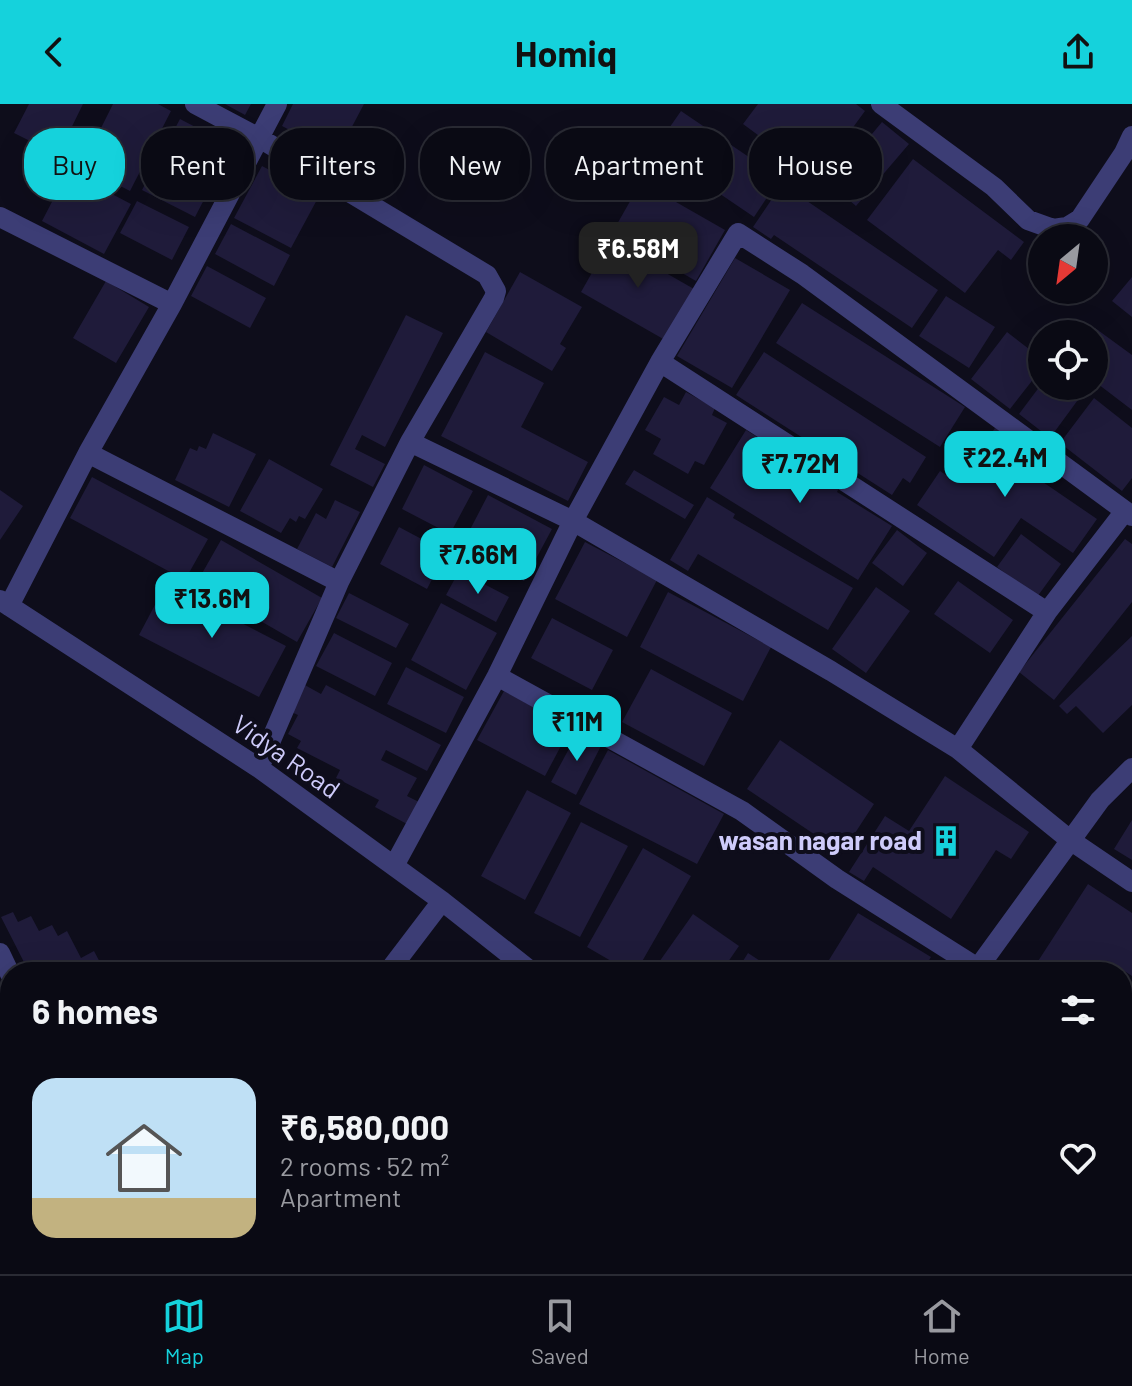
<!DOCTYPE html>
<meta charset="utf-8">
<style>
:root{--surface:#0a0a14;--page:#181822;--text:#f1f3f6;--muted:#999aa0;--line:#2a2b34;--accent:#15d2dc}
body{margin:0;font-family:Barlow,sans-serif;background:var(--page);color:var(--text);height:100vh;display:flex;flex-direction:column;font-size:30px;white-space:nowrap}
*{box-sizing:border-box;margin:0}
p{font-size:26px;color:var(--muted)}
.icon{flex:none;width:44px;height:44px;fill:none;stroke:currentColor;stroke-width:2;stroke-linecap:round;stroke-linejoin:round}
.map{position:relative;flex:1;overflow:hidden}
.side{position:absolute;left:0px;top:858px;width:1132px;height:312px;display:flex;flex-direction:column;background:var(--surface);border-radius:32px 32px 0 0;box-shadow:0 8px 32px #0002,0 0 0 2px var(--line)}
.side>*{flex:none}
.top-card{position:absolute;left:24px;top:24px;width:1084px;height:72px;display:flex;gap:16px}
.needle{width:52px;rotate:209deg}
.tools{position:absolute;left:1028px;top:120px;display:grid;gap:16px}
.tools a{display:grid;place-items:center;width:80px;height:80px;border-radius:50%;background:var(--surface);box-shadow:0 8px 32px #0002,0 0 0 2px var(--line);font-size:40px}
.price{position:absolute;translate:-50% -68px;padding:0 18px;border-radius:16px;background:var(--accent);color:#111;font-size:26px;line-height:52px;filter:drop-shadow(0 2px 4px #0008)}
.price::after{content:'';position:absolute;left:50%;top:48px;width:24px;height:18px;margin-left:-12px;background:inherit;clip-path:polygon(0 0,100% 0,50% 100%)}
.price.current{background:#222;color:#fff}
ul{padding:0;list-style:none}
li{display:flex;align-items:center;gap:24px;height:200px;padding:0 32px}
li span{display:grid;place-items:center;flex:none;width:224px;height:160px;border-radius:24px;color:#555}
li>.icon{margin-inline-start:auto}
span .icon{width:96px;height:96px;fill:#fffc;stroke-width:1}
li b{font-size:34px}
h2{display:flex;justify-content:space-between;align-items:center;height:96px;padding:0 32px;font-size:34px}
.tag{padding:0 28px;border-radius:32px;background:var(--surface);box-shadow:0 8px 32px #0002,0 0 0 2px var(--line);font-size:28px;line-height:72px}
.tag.current{background:var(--accent);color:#111}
header{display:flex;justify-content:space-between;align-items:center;height:104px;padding:0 32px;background:var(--accent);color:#111;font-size:36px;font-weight:700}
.dock{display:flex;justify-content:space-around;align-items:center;height:112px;border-top:2px solid var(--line);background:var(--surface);font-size:22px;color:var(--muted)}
.dock a{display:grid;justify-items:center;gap:4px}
.dock .current{color:var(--accent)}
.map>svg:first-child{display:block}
.building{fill:#1f1b3a}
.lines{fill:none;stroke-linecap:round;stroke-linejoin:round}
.minor{stroke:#3c3d75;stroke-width:20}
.labels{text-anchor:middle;stroke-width:8;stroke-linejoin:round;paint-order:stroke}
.street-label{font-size:26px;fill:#cecbfa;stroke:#0e0d1b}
.poi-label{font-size:26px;font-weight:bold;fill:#cecbfa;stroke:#0e0d1b;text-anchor:end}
</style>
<header><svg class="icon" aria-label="back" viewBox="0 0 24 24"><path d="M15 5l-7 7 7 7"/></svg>Homiq<svg class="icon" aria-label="share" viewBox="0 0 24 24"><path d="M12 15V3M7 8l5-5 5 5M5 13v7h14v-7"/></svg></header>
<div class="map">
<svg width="1132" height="1170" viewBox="0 0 1132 1170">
<rect width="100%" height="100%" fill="#0e0d1b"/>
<path class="building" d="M29,0H83L58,51L14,29Z
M113,0H158L171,7L130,87L68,55L74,43L88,50Z
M225,0H251L245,11Z
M293,0H364L337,51L282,22Z
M758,0H856L865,7L816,74L743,20Z
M681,7L780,74L754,113L673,58L669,63L651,50Z
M180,15L232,42L195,113L142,86Z
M882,18L909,40L856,102L830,80Z
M913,55L1024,138L1011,156L998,146L965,189L867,116Z
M262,62L319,92L291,144L234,114Z
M68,67L131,100L104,150L42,117Z
M641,78L725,126L696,177L612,129Z
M782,80L938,186L912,224L774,131L771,135L753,123Z
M137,97L189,123L172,156L120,129Z
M231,120L290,151L274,182L215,150Z
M610,137L694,185L665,236L581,188Z
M735,154L790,186L732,284L677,252Z
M207,162L266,194L250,224L191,192Z
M520,168L582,203L560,240L566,244L552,267L486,228Z
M1132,173V213L1112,197Z
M106,177L149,203L116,259L73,234Z
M946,192L995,223L969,264L919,232Z
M802,199L965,303L940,343L776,239Z
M406,211L443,229L385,343L362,331L355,345L385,360L373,383L330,361Z
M1095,224L1132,251V306L1094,277V230H1091Z
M1007,228L1042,255V264L1010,305L971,275Z
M485,248L544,279L521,323L588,358L568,397L441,332Z
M764,248L926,353L910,379L903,374L892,391L736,291Z
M1040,282H1074L1083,289L1050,334L1019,310Z
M686,288L715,304L712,311L727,319L704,361L695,357L688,370L653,350L661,335L645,326L664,293L679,301Z
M1094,294L1132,324V374L1122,387L1060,339Z
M995,324L1047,359L1037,374L1097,415L1073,449L1021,414L994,453L917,401L940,367L958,379Z
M746,326L839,384L837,388L892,422L858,476L710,384Z
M213,329L256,350L229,403L175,376L190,344L197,347L199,342L206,345Z
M269,355L323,385L305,415L299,412L296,418L290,414L281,429L240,407Z
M424,361L473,387L450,430L402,405Z
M634,366L694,401L685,415L625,380Z
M92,373L208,435L185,476L70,414Z
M0,386L23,402L0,436Z
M488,391L552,425L524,477L461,443Z
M707,393L735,410L733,414L853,484L828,526L698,450L688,467L670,456Z
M335,396L360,408L332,463L297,445L316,409L326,415Z
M399,423L446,448L427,485L380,460Z
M897,426L927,449L903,482L872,459Z
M1021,430L1061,460L1037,493L997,463Z
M1125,435L1132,440V498L1054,596L1019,568Z
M221,436L322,494L297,538L196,480Z
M585,438L657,476L627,533L555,495Z
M459,467L509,493L496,518L446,491Z
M958,477L1013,516L990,549L934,510Z
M166,480L286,542L259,593L139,531Z
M876,483L910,507L866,569L832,545Z
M668,488L771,543L743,597L640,543Z
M349,489L409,520L396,544L336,514Z
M441,499L497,529L466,586L411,556Z
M552,514L613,546L592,586L531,554Z
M334,529L392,559L375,592L316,562Z
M1132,532V601L1103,629L1076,602L1067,610L1059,602Z
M406,563L464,593L446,629L387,600Z
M651,565L732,609L704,662L622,618Z
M303,580L321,590L326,581L441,641L427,667L386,646L381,656L417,674L407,692L419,698L407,720L375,703L379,696L336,674L340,666L297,644L301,637L288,630L298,611L289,607Z
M504,587L571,623L545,672L477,636Z
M578,628L602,640L576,691L551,678Z
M780,636L874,700L842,749L747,685Z
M608,646L724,710L697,760L579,700Z
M945,672L1029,728L1011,755L996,746L951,815L873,763L864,777L849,768L885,712L909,727Z
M527,686L571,709L525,796L481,772Z
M1132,716V756L1114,745Z
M581,718L628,742L580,833L534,809Z
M643,744L691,772L636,868H630L587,843Z
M1088,780L1132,809V872L1118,863L1115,868H1031Z
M13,808L18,818L31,812L39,827L52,821L58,832L67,827L81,854L94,847L103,864L108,861L111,868H29L1,813Z
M858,809L931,853L922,868H848L829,856Z
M693,810L739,842L721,868H652Z
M748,849L777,868H736Z
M1122,882L1132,888V952L1122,946Z
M8,916L10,920V993L0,998V920Z
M1122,1072L1132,1078V1123L1122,1118Z
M1122,1135L1132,1142V1151L1118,1170L1103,1160H1122Z
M51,1160H129L138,1165L135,1170H68Z
M196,1160H247L262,1170H190Z
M305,1160H373L379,1164L375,1170H299Z
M429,1160H472L488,1170H423Z
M788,1160H842L851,1166L848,1170H781Z
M1066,1160H1070L1087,1170H1059Z"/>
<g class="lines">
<path class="minor" d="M195,0L261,35L487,171L496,187L494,194L410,338L339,478L259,664
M881,0L994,83L1028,116L1053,125L1067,123L1080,115L1124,49L1132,32
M0,113L172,200
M660,258L1047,508
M410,338L573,417L831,567L958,645L1070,736L1132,778
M88,349L339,478
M0,496L259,664L442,797L532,868
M9,502L88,349L172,200L277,0
M497,572L742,707L837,775L984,868
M958,645L1047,508L1125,407
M394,762L497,572L573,417L660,258L738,129L802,170L1132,412
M0,849L10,870
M388,868L442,797
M975,868L1100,696L1132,664
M1122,967L1132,974
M13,1160L27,1170
M890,1160L901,1170
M173,1170L179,1160"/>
</g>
<defs>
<symbol id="building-bare" viewBox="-9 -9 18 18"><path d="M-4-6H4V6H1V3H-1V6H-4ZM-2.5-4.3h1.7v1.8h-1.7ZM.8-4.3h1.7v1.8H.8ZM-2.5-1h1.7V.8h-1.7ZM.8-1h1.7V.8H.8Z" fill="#15d2dc" stroke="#0e0d1b" stroke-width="2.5" paint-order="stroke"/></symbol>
</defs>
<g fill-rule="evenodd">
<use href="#building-bare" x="924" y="715" width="44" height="44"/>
</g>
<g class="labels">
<g class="street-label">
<text transform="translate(286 653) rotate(35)" y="9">Vidya Road</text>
</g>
<g class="poi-label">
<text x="922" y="746">wasan nagar road</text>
</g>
</g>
</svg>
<div class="tools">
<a><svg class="needle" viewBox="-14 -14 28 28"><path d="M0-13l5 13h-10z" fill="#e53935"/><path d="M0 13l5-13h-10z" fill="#999aa0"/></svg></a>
<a><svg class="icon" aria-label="locate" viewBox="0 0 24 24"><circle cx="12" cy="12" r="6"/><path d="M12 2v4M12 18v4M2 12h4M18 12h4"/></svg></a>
</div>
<b class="price current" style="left:638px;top:186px">₹6.58M</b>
<b class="price" style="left:1005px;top:395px">₹22.4M</b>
<b class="price" style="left:800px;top:401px">₹7.72M</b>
<b class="price" style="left:478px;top:492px">₹7.66M</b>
<b class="price" style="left:212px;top:536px">₹13.6M</b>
<b class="price" style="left:577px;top:659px">₹11M</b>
<div class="top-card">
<a class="tag current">Buy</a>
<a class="tag">Rent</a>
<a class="tag">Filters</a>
<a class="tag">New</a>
<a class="tag">Apartment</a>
<a class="tag">House</a>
</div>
<section class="side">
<h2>6 homes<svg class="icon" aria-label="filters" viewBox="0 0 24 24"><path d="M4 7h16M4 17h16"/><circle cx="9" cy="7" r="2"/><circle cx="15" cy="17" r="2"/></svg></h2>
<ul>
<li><span style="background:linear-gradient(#bfe0f5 75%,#c2b280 0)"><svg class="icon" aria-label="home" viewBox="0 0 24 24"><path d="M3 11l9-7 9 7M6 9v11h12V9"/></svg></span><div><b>₹6,580,000</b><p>2 rooms · 52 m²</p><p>Apartment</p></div><svg class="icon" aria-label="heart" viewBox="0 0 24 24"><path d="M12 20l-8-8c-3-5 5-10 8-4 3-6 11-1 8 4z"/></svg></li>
</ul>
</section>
</div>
<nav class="dock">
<a class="current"><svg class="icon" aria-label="map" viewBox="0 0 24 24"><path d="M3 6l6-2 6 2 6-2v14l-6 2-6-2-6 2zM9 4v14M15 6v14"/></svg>Map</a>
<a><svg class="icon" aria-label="saved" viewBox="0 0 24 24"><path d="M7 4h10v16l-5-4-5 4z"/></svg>Saved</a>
<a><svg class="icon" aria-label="home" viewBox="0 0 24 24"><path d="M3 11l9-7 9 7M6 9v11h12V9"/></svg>Home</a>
</nav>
